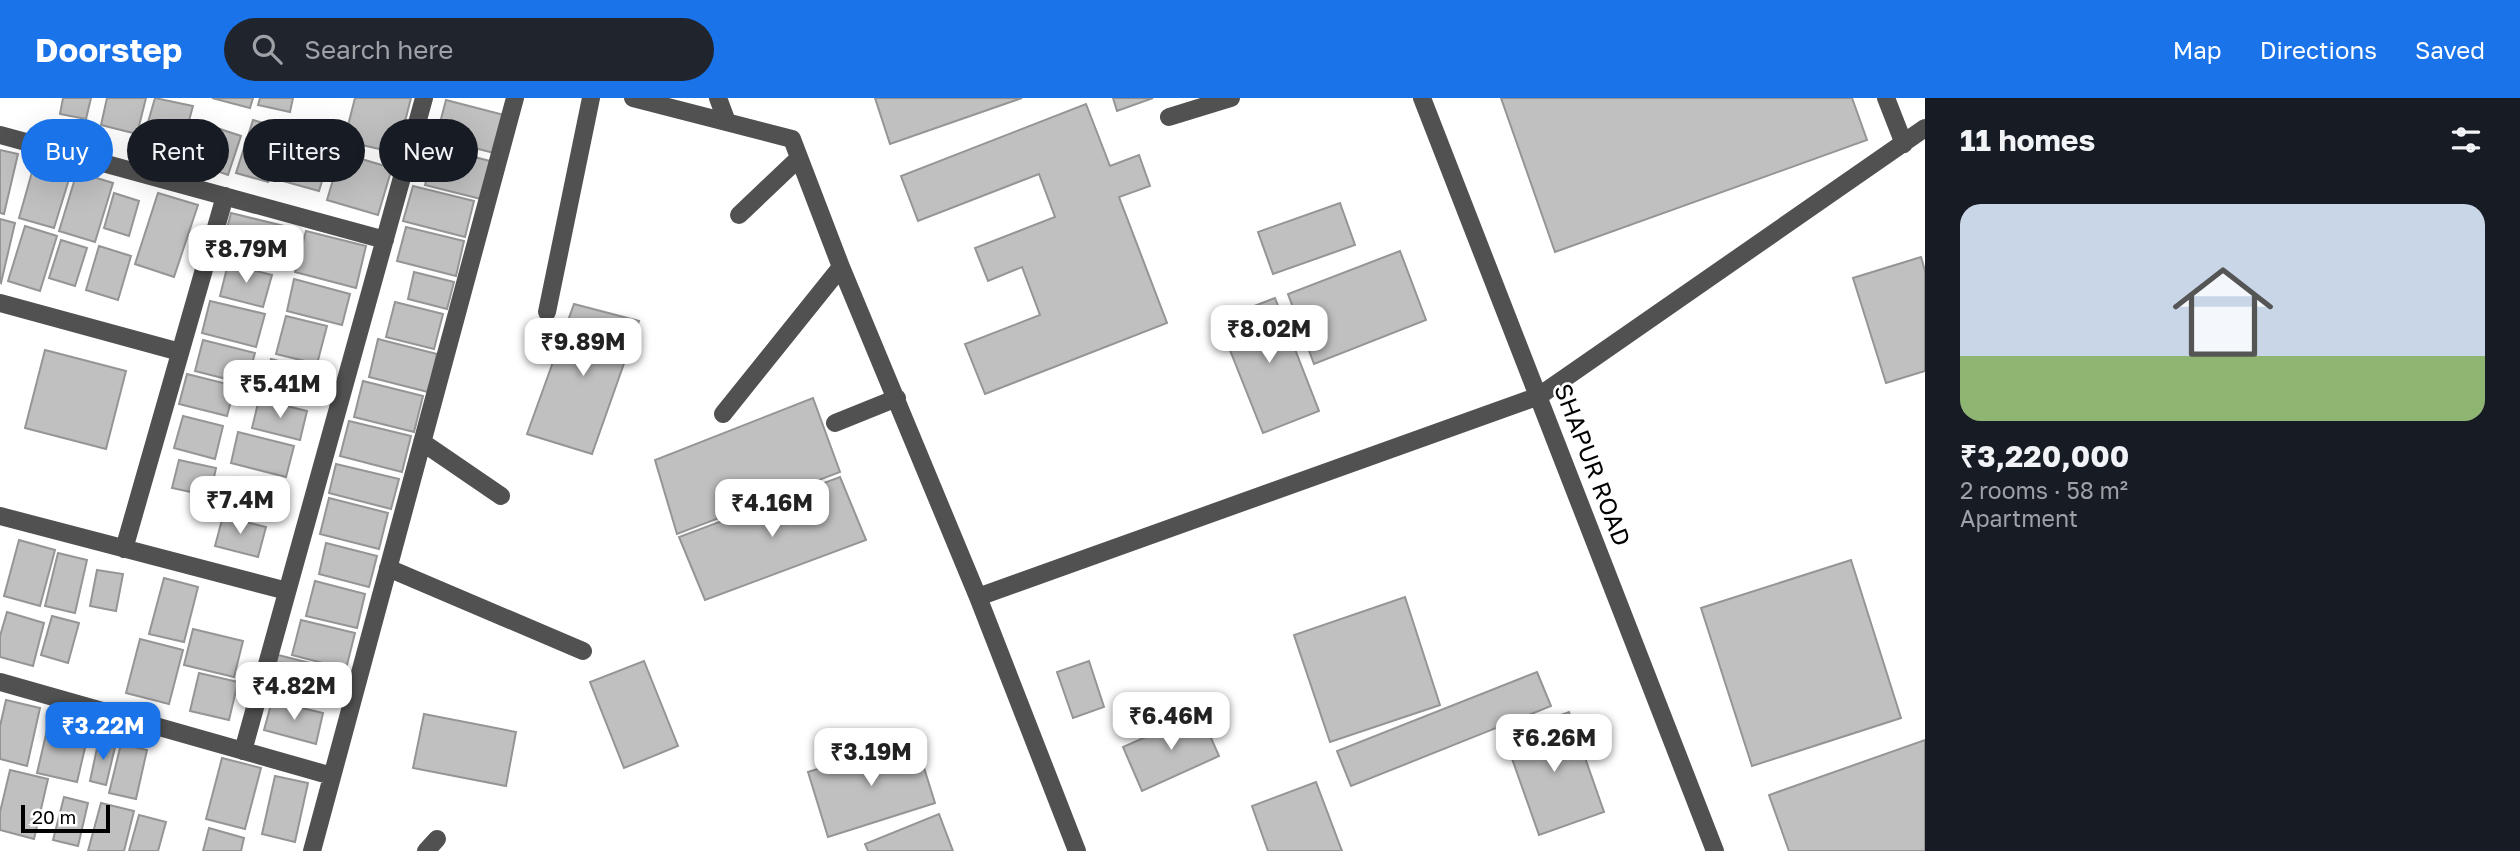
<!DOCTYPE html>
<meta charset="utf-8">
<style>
:root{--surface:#171b24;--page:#20242c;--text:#f1f3f6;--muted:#9ea1a6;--accent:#1a73e8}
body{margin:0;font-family:"Golos Text",sans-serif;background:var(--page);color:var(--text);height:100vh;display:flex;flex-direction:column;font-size:26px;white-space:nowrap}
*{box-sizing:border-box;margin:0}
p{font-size:23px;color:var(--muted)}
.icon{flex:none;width:38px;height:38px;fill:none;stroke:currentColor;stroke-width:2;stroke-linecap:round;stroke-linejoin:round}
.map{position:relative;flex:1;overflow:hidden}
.side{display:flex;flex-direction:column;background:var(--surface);width:595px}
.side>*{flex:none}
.guide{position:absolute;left:21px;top:21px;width:665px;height:63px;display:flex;gap:14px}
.scale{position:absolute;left:21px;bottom:18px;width:89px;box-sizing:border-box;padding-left:7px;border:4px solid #000;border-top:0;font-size:19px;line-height:24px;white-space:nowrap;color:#000;-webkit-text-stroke:5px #fff;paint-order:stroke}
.price{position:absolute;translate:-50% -60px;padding:0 16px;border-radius:14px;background:#fff;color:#222;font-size:23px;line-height:46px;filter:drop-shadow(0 2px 4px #0008)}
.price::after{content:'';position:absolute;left:50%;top:42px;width:21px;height:16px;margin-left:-10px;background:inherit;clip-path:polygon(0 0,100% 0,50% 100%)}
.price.active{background:var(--accent);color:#fff}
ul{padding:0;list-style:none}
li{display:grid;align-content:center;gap:14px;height:371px;padding:0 35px}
li span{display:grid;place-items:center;height:217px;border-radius:21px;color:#555}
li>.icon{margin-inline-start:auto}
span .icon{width:126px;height:126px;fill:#fffc;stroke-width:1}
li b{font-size:30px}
h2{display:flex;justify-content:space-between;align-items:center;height:84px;padding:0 35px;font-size:30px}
.pill{padding:0 24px;border-radius:32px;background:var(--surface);box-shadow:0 7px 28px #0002;font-size:24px;line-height:63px}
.pill.active{background:var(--accent);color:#fff}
header{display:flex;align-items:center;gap:42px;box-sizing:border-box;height:98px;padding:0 35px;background:var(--accent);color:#fff}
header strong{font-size:33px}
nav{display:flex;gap:38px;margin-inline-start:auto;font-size:24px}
.search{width:490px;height:63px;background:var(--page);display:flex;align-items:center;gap:18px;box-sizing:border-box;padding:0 24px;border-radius:38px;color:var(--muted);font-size:26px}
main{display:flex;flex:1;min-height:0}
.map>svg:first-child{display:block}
.building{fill:#c0c0c0;stroke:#959595;stroke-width:2}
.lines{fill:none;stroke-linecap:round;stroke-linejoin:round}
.minor{stroke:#515151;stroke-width:18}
.labels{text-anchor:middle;stroke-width:5;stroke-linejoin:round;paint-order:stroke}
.street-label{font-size:24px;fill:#000;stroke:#fff}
</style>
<header>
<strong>Doorstep</strong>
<div class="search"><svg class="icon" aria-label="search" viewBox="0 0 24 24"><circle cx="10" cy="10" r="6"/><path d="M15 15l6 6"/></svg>Search here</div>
<nav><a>Map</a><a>Directions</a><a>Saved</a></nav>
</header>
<main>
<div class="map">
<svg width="1925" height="753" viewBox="0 0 1925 753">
<rect width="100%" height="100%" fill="#fff"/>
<path class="building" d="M63,0H91L86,21L60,16Z
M107,0H146L137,36L101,27Z
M155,0L193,8L180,55L142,45Z
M212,0H253L250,10Z
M260,0H293L290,14L258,7Z
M355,0H411L397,55L344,43Z
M875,0H1022L890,46Z
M1113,0H1153L1117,13Z
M1501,0H1852L1867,42L1555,154Z
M446,2L504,17L494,55L436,40Z
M1086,6L1110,68L1139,57L1150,88L1119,99L1167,225L985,296L965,246L1040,217L1022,169L988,183L975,150L1055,119L1039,76L918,123L901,78Z
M253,22L284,31L268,84L236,75Z
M196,23L241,38L228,77L183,61Z
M292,49L329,60L319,93L283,83Z
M435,49L490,63L481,101L425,87Z
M0,52L18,56L4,116L0,115Z
M341,55L392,70L378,117L327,102Z
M34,67L70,78L54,130L19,120Z
M77,74L113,85L95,144L59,133Z
M413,88L474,103L465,139L403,123Z
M114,95L139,103L129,138L104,130Z
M158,95L198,107L174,179L135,166Z
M1340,105L1355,147L1273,176L1258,134Z
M231,115L284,128L273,171L220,157Z
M0,121L15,125L1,185L0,184Z
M25,128L57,138L40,193L8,183Z
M406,129L464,143L456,178L397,163Z
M306,133L366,148L356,190L295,174Z
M61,142L87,150L75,188L49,180Z
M99,148L131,158L118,202L86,192Z
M1400,153L1426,222L1314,266L1288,196Z
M1921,159L1925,173V273L1886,285L1853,180Z
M228,166L272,177L263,209L220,198Z
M414,174L454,184L447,211L408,201Z
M294,181L350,196L342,227L287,213Z
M1275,200L1319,313L1263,335L1218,222Z
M210,203L265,216L256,249L202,235Z
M395,204L443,216L434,251L386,239Z
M574,206L639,223L592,356L527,336Z
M286,218L327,228L317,266L276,256Z
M378,241L437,256L428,294L369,279Z
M203,242L255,255L246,286L195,273Z
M45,252L126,273L106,351L25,330Z
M271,261L309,271L302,301L263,291Z
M187,276L235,288L227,318L179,306Z
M363,283L423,298L414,334L354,319Z
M813,300L840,374L677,436L655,362Z
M259,301L307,313L300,342L252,330Z
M183,318L223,328L215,361L174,350Z
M349,323L411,338L402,374L340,358Z
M238,334L294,348L286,379L231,365Z
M179,362L216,370L210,398L172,390Z
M336,366L399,381L391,411L329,395Z
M234,379L277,390L270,416L228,405Z
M840,379L866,442L705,502L679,439Z
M329,400L388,415L379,451L320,436Z
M223,418L266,429L258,459L215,448Z
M19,442L55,452L40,508L4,498Z
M326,445L377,458L369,489L319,476Z
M58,455L87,462L75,515L45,508Z
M1851,462L1901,620L1752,668L1701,510Z
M97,472L123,476L116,513L90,508Z
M164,480L198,489L184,544L149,536Z
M315,483L365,496L357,530L306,518Z
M1405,499L1440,607L1330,644L1294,537Z
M7,514L44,525L33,568L0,559V538Z
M52,518L79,525L68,565L41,557Z
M301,522L355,535L346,571L292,557Z
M193,531L243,543L234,579L184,567Z
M140,541L183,552L169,606L126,595Z
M278,557L330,570L321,604L270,592Z
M644,563L678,648L624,670L590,584Z
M1089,563L1104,609L1073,620L1057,574Z
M1537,574L1551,608L1351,688L1337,653Z
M199,575L238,584L229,622L190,613Z
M6,602L40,610L27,668L0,661V628Z
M272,603L323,615L316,646L264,632Z
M52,611L92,620L77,684L37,675Z
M1569,614L1604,714L1539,737L1504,638Z
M1200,615L1219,658L1142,693L1123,649Z
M424,616L516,634L506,688L413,670Z
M99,641L116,645L106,687L90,683Z
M915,641L935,705L828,739L808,674Z
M1925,642V753H1789L1769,697Z
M121,646L147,652L136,701L109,695Z
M222,660L261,670L245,731L206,721Z
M10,672L48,681L34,741L0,732V714Z
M275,678L308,685L295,744L262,736Z
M1316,684L1342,753H1268L1252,708Z
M64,699L88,705L78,748L53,742Z
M101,705L134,713L124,753H88Z
M939,716L953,753H868L865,746Z
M139,717L166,724L158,753H129Z
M209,730L244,740L241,753H203Z"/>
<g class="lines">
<path class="minor" d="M633,0L792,41L841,169L978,499L1077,753
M718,0L727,24
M1422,0L1715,753
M1886,0L1904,46
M1169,19L1231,0
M0,37L385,142
M739,117L799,60
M0,205L180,254
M547,214L591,0
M723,316L841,169
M835,325L897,300
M422,344L501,398
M0,418L287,493
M124,451L225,98
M388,470L583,553
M978,499L1539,298L1925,30
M0,584L332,678
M243,653L424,0
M312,753L515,0
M426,753L437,741"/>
</g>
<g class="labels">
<g class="street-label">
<text transform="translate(1592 367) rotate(69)" y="8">SHAPUR ROAD</text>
</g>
</g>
</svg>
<div class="scale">20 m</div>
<b class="price" style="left:246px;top:187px">₹8.79M</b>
<b class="price" style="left:1269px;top:267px">₹8.02M</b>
<b class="price" style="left:583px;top:280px">₹9.89M</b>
<b class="price" style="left:280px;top:322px">₹5.41M</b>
<b class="price" style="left:240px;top:438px">₹7.4M</b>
<b class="price" style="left:772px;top:441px">₹4.16M</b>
<b class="price" style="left:294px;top:624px">₹4.82M</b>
<b class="price" style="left:1171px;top:654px">₹6.46M</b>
<b class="price active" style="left:103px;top:664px">₹3.22M</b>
<b class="price" style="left:1554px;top:676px">₹6.26M</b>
<b class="price" style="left:871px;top:690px">₹3.19M</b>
<div class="guide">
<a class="pill active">Buy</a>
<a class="pill">Rent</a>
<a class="pill">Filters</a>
<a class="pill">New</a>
</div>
</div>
<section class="side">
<h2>11 homes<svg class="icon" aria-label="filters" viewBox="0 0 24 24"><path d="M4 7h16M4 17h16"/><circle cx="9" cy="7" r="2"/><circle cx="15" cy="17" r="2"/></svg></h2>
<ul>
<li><span style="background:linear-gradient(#c9d6e8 70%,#8fb573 0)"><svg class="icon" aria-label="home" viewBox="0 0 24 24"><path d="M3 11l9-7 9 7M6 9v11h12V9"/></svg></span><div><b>₹3,220,000</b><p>2 rooms · 58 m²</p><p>Apartment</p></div></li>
</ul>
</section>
</main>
